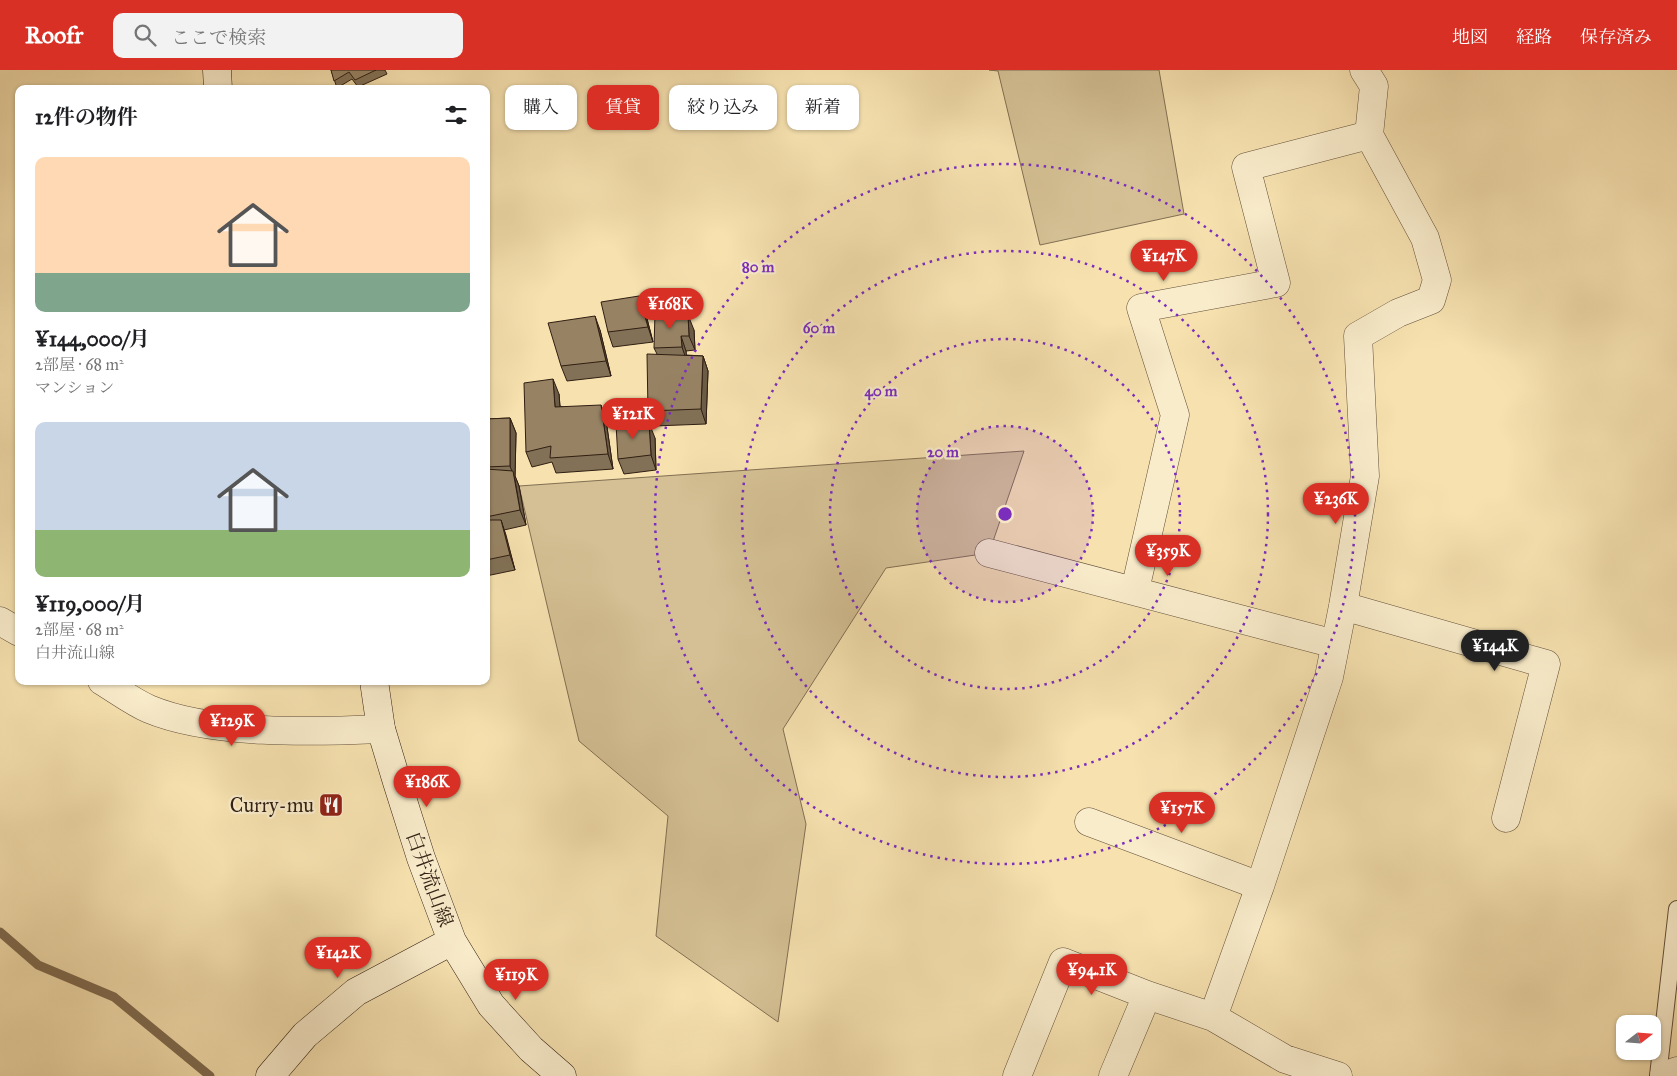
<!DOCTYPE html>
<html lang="ja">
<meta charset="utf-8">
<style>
:root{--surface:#fff;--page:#f2f2f2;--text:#202124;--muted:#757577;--accent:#d93025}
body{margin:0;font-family:"IM FELL Great Primer","Noto Serif JP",serif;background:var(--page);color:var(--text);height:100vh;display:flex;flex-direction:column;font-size:19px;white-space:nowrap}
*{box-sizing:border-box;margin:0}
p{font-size:16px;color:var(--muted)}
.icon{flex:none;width:28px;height:28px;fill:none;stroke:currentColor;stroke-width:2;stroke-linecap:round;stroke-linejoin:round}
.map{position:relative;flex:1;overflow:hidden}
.side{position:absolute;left:15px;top:15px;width:475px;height:600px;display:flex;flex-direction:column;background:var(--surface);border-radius:10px;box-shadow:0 1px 4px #0004}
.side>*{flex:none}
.top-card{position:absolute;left:505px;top:15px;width:475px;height:45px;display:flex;gap:10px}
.needle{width:32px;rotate:73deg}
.buttons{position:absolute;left:1616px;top:945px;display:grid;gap:10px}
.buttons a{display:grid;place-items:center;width:45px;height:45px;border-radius:10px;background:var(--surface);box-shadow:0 1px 4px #0004;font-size:25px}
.price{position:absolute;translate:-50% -42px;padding:0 11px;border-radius:18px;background:var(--accent);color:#fff;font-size:16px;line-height:32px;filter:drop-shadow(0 1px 2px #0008)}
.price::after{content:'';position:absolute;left:50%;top:30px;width:15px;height:11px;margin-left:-8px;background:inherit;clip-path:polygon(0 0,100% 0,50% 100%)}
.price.on{background:#222;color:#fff}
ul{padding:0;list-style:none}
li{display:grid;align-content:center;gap:10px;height:265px;padding:0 20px}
li span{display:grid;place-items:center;height:155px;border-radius:10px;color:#555}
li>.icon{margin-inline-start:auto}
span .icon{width:90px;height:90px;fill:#fffc;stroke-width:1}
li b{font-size:21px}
h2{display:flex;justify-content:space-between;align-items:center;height:60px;padding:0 20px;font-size:21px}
.tag{padding:0 18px;border-radius:10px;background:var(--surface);box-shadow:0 1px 4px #0004;font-size:18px;line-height:45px}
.tag.on{background:var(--accent);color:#fff}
header{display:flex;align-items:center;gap:30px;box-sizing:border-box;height:70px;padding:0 25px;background:var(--accent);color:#fff}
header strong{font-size:24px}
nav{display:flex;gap:28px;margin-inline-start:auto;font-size:18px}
.search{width:350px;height:45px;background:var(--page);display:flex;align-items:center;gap:12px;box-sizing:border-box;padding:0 18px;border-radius:10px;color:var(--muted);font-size:19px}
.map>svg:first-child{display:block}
.green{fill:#d4c094;stroke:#826f53}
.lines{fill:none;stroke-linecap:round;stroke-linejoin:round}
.stream{stroke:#7f6b50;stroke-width:9}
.lane-casing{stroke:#624f39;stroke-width:18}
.street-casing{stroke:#624f39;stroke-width:29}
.secondary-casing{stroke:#301e12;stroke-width:29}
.lane{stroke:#f9eccb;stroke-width:16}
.street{stroke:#f9eccb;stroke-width:28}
.secondary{stroke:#f9eccb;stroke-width:28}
.wall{fill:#827156;stroke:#301e12}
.shaded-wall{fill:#6a5c46;stroke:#301e12}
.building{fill:#978364;stroke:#301e12}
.ring{fill:none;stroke:#7b2cbf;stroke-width:2.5;stroke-dasharray:2.5 5}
.labels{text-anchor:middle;stroke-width:4.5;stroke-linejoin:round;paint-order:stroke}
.poi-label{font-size:20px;fill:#301e12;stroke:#f9eccb;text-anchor:end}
.street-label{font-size:20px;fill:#301e12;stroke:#f9eccb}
.centre{fill:#7b2cbf;stroke:#f9eccb;stroke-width:2.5}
.ring-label{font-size:15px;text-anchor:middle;font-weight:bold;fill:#7b2cbf;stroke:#f9eccb;stroke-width:4.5;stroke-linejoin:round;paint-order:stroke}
</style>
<header>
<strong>Roofr</strong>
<div class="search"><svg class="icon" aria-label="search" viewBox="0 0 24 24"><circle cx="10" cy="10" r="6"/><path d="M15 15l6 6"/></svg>ここで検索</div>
<nav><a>地図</a><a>経路</a><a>保存済み</a></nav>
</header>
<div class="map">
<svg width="1677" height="1006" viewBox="0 0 1677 1006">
<rect width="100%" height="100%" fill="#f6e1af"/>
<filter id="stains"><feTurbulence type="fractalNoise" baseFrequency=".004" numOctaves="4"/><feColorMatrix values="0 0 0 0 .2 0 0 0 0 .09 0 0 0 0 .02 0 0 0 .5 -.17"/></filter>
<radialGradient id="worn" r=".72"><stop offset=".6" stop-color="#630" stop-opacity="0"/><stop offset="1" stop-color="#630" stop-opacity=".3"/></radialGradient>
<path class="green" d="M989,0H1159L1184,144L1040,175L998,1Z
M1024,381L989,483L886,498L783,659L806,754L778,952L656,866L668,746L579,671L519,416Z"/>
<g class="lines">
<path class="stream" d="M0,862L38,895L114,927L210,1006"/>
<defs>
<path id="lane" d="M1658,1006L1677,839"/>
<path id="street" d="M989,483L1335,574
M1135,520L1175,345L1141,238L1276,213L1246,97L1369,65
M1343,536L1546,594L1506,748
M0,551L19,562
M102,611C117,620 133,632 149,639C211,665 314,662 381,659
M1089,752L1260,816
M1213,947L1260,816L1329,607L1343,536L1365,406L1358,266L1398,243L1431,230L1437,210L1425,168L1369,65L1374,16L1364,0
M1017,1006L1063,892L1147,925L1213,947L1285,989L1338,1006
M1113,1006L1147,925
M1664,1006L1677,1001"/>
<path id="secondary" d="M217,0L218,19
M374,611L381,659L397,712L421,788L452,871L491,935L531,979L562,1006
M270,1006L305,965L356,922L452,871"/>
</defs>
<use href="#lane" class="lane-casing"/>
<use href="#street" class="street-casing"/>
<use href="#secondary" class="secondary-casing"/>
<use href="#lane" class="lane"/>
<use href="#street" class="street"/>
<use href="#secondary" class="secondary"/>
</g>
<path class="wall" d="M331,0H385L387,4L358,17L352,9L337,18Z
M639,226L645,241L653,272L613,277L608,262Z
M600,260L611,306L567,311L561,296Z
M694,260L695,280L686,281V285L703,286L708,301L706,354L654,356L648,341L657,284L654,278Z
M559,324L560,336L606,350L613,399L556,403L552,392L532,397L526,382Z
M510,348L516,363L515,406L519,416L526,455L504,460L515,500L486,506V349Z
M655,368L656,400L624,404L618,389Z"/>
<path class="shaded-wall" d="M639,226L645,241L653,272L648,257Z
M688,245L694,260L695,280L689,266Z
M595,246L600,260L611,306L606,291Z
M681,266L686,281L687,292L682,277Z
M703,286L708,301L706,354L701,339Z
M553,309L559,324L561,352L555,337Z
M601,335L606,350L613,399L608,384Z
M510,348L516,363L515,406L519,416L526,455L520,440L515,410L510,396Z
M649,353L655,368L656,400L651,385Z
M501,450L506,465L515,500L510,485Z"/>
<path class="building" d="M331,0H376L355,10L349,2L334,11Z
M639,226L648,257L608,262L601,232Z
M655,243L688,245L689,266H681L682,277L654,278Z
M595,246L606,291L561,296L548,253Z
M647,284L703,286L701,339L648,341Z
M553,309L555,337L601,335L608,384L550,388L551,376L526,382L524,313Z
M510,348V396L486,397V349Z
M649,353L651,385L618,389L616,354Z
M486,399L513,401L520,440L486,447Z
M486,450H501L510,485L486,490Z"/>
<circle cx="1005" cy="444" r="88" fill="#7b2cbf" fill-opacity=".12"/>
<g class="ring">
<circle cx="1005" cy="444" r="88"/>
<circle cx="1005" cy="444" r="175"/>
<circle cx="1005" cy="444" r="263"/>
<circle cx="1005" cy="444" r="350"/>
</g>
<defs>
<symbol id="restaurant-square" viewBox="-11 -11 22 22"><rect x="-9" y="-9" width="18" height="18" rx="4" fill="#8f2418" stroke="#f9eccb"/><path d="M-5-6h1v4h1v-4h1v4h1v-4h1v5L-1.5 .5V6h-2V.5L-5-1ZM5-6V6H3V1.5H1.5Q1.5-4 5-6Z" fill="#fff"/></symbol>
</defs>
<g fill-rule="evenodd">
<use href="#restaurant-square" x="317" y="721" width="28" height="28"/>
</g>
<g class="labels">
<g class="poi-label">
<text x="314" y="742">Curry-mu</text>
</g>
<g class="street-label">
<text transform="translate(430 809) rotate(70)" y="7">白井流山線</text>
</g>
</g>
<circle cx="1005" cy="444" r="8" class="centre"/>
<g class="ring-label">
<text x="758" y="202">80 m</text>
<text x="819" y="263">60 m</text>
<text x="881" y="326">40 m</text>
<text x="943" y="387">20 m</text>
</g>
<rect width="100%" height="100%" filter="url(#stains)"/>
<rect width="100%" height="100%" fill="url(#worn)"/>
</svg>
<div class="buttons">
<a><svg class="needle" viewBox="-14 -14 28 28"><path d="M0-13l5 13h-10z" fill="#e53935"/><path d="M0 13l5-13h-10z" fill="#757577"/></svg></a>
</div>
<b class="price" style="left:1164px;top:212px">¥147K</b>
<b class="price" style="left:670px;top:260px">¥168K</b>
<b class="price" style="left:633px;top:370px">¥121K</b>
<b class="price" style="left:1336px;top:455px">¥236K</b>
<b class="price" style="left:1168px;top:507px">¥359K</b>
<b class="price on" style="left:1495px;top:602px">¥144K</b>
<b class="price" style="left:232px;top:677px">¥129K</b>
<b class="price" style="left:427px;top:738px">¥186K</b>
<b class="price" style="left:1182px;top:764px">¥157K</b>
<b class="price" style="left:338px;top:909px">¥142K</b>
<b class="price" style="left:1092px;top:926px">¥94.1K</b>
<b class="price" style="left:516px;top:931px">¥119K</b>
<div class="top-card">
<a class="tag">購入</a>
<a class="tag on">賃貸</a>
<a class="tag">絞り込み</a>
<a class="tag">新着</a>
</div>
<section class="side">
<h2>12件の物件<svg class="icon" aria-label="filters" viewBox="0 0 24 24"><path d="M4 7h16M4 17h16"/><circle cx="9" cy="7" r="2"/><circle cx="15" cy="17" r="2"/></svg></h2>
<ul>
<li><span style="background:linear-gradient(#ffd9b3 75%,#7fa58c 0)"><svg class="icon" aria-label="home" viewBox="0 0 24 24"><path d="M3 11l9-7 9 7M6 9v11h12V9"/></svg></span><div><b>¥144,000/月</b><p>2部屋 · 68 m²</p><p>マンション</p></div></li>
<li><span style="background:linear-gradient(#c9d6e8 70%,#8fb573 0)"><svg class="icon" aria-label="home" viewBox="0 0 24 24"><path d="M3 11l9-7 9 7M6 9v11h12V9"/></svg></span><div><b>¥119,000/月</b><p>2部屋 · 68 m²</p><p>白井流山線</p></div></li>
</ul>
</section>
</div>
